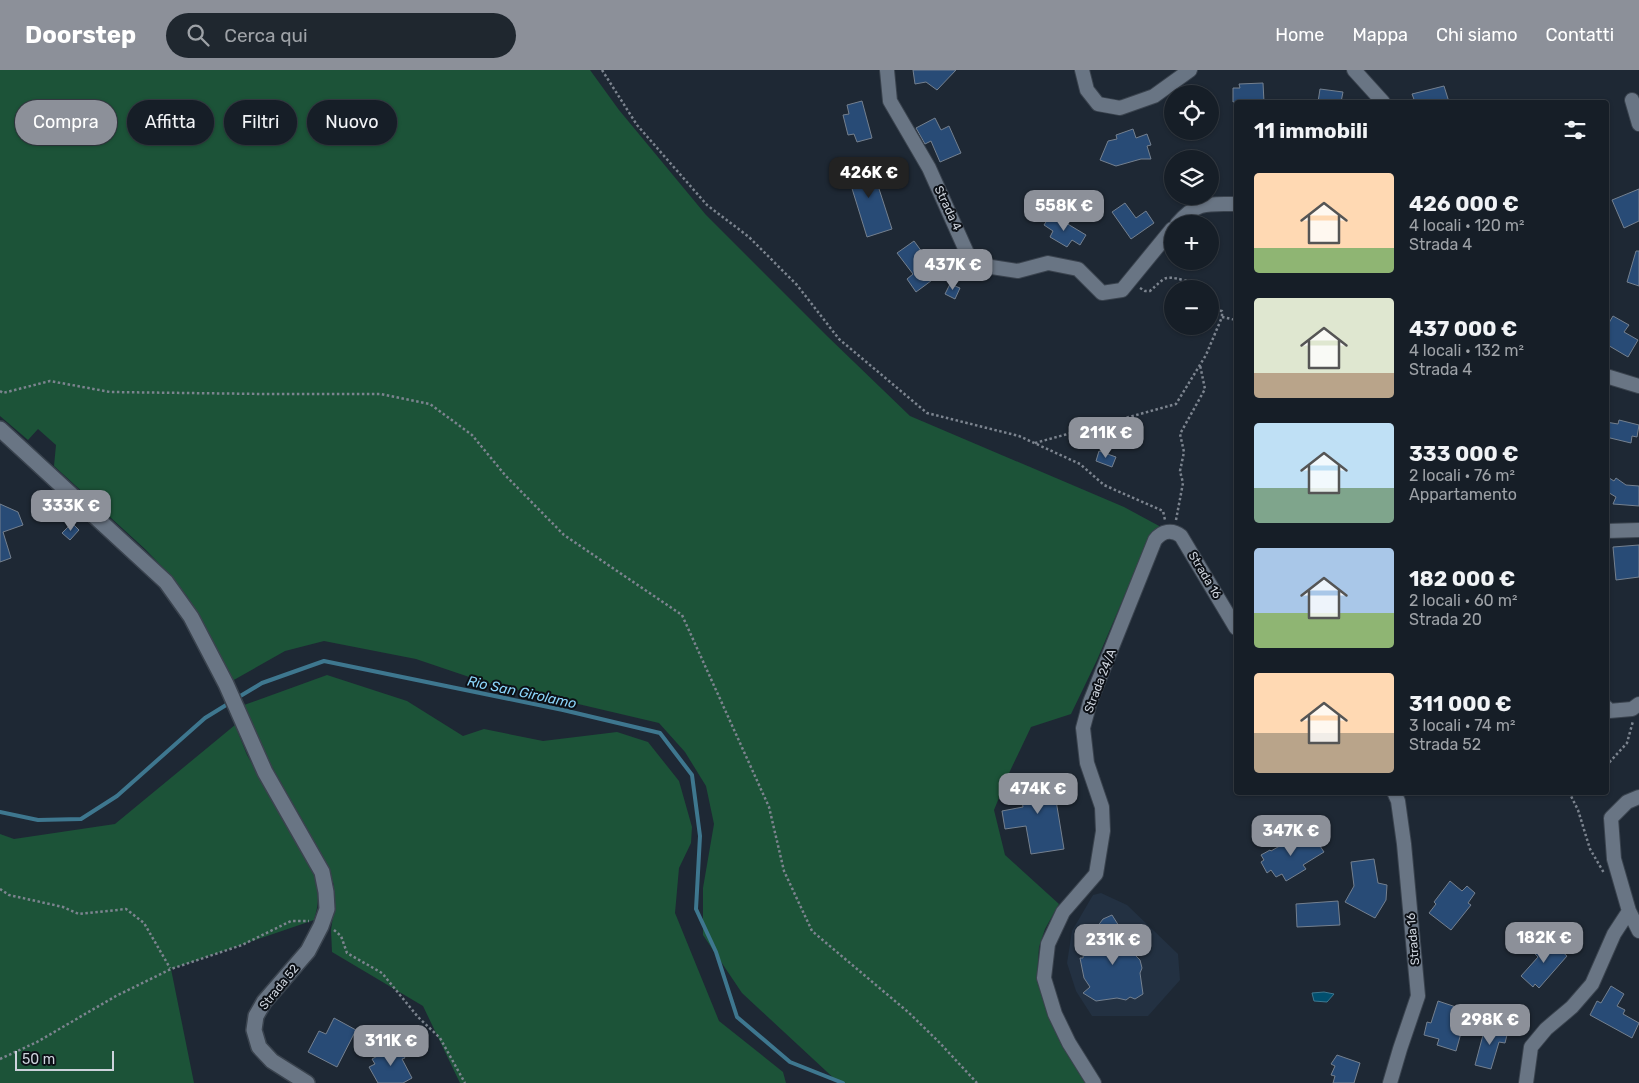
<!DOCTYPE html>
<html lang="it">
<meta charset="utf-8">
<style>
:root{--surface:#161e27;--page:#1f272f;--text:#f1f3f6;--muted:#9ea2a7;--line:#353c44;--accent:#8c9099}
body{margin:0;font-family:Rubik,sans-serif;background:var(--page);color:var(--text);height:100vh;display:flex;flex-direction:column;font-size:19px;white-space:nowrap}
*{box-sizing:border-box;margin:0}
p{font-size:16px;color:var(--muted)}
.icon{flex:none;width:28px;height:28px;fill:none;stroke:currentColor;stroke-width:2;stroke-linecap:round;stroke-linejoin:round}
.map{position:relative;flex:1;overflow:hidden}
.side{position:absolute;left:1234px;top:30px;width:375px;height:695px;display:flex;flex-direction:column;background:var(--surface);border-radius:5px;box-shadow:0 1px 4px #0004,0 0 0 1px var(--line)}
.side>*{flex:none}
.banner{position:absolute;left:15px;top:30px;width:475px;height:45px;display:flex;gap:10px}
.tools{position:absolute;left:1164px;top:15px;display:grid;gap:10px}
.tools a{display:grid;place-items:center;width:55px;height:55px;border-radius:50%;background:var(--surface);box-shadow:0 1px 4px #0004,0 0 0 1px var(--line);font-size:25px}
.scale{position:absolute;left:15px;bottom:12px;width:99px;box-sizing:border-box;padding-left:5px;border:2px solid #cdd3dc;border-top:0;font-size:14px;line-height:18px;white-space:nowrap;color:#cdd3dc;-webkit-text-stroke:4px #0c1016;paint-order:stroke}
.price{position:absolute;translate:-50% -42px;padding:0 11px;border-radius:10px;background:var(--accent);color:#fff;font-size:16px;line-height:32px;filter:drop-shadow(0 1px 2px #0008)}
.price::after{content:'';position:absolute;left:50%;top:30px;width:15px;height:11px;margin-left:-8px;background:inherit;clip-path:polygon(0 0,100% 0,50% 100%)}
.price.selected{background:#222;color:#fff}
ul{padding:0;list-style:none}
li{display:flex;align-items:center;gap:15px;height:125px;padding:0 20px}
li span{display:grid;place-items:center;flex:none;width:140px;height:100px;border-radius:5px;color:#555}
li>.icon{margin-inline-start:auto}
span .icon{width:60px;height:60px;fill:#fffc;stroke-width:1}
li b{font-size:21px}
h2{display:flex;justify-content:space-between;align-items:center;height:60px;padding:0 20px;font-size:21px}
.chip{padding:0 18px;border-radius:22px;background:var(--surface);box-shadow:0 1px 4px #0004,0 0 0 1px var(--line);font-size:18px;line-height:45px}
.chip.selected{background:var(--accent);color:#fff}
header{display:flex;align-items:center;gap:30px;box-sizing:border-box;height:70px;padding:0 25px;background:var(--accent);color:#fff}
header strong{font-size:24px}
nav{display:flex;gap:28px;margin-inline-start:auto;font-size:18px}
.search{width:350px;height:45px;background:var(--page);display:flex;align-items:center;gap:12px;box-sizing:border-box;padding:0 18px;border-radius:28px;color:var(--muted);font-size:19px}
.map>svg:first-child{display:block}
.built{fill:#233142}
.green{fill:#1c5338}
.water{fill:#014f6e;stroke:#3e778f}
.lines{fill:none;stroke-linecap:round;stroke-linejoin:round}
.stream{stroke:#3e778f;stroke-width:4}
.building{fill:#284b76;stroke:#74808f}
.street-casing{stroke:#3a434e;stroke-width:16}
.secondary-casing{stroke:#3a434e;stroke-width:18}
.path{stroke:#7c848f;stroke-width:2.5;stroke-dasharray:2.5 2.5;stroke-linecap:butt}
.street{stroke:#697584;stroke-width:14}
.secondary{stroke:#697584;stroke-width:15}
.labels{text-anchor:middle;stroke-width:4;stroke-linejoin:round;paint-order:stroke}
.street-label{font-size:12px;fill:#cdd3dc;stroke:#0c1016}
.water-label{font-size:14px;font-style:italic;fill:#8cd5fb;stroke:#0c1016}
</style>
<header>
<strong>Doorstep</strong>
<div class="search"><svg class="icon" aria-label="search" viewBox="0 0 24 24"><circle cx="10" cy="10" r="6"/><path d="M15 15l6 6"/></svg>Cerca qui</div>
<nav><a>Home</a><a>Mappa</a><a>Chi siamo</a><a>Contatti</a></nav>
</header>
<div class="map">
<svg width="1639" height="1013" viewBox="0 0 1639 1013">
<rect width="100%" height="100%" fill="#1e2834"/>
<path class="built" d="M1101,823L1127,835L1178,884L1180,910L1148,946H1092L1076,921L1067,893L1072,861L1093,825Z"/>
<path class="green" d="M0,0H590L619,40L706,145L827,266L910,346L1124,437L1161,457L1144,480L1097,590L1071,644L1031,657L1010,701L994,740L1005,785L1059,834L1045,859L1039,877L1037,906L1042,923L1089,1013H839L742,923L703,865V818L714,754L706,716L685,682L659,653L484,612L416,589L324,571L285,581L232,611L187,526L169,504L145,479L54,396L56,375L38,359L28,370L0,346Z
M327,605L407,631L463,666L484,659L543,671L617,662L648,672L679,711L692,757L691,773L679,798L675,843L719,951L783,1002L786,1013H460L423,936L332,882L331,860L334,840V815L327,797L304,753L263,681L244,635Z
M235,655L247,685L312,798C319,817 320,831 314,850L171,899L194,1013H0V764L14,769L115,754Z"/>
<path class="water" d="M1324,922L1334,924L1327,932L1314,931L1312,923Z"/>
<g class="lines">
<path class="stream" d="M237,628L262,613L324,591L563,640L660,663L692,705L700,766L696,839L716,882L737,947L790,992L843,1013
M0,742L38,750L81,749L117,726L205,648L231,632"/>
</g>
<path class="building" d="M913,0H956L937,20L926,12L915,14Z
M1263,13L1264,32H1233V18H1240L1239,14Z
M1444,16L1449,32H1415L1412,24Z
M1320,19L1343,22L1341,32H1318Z
M862,31L872,68L857,72L854,64L848,65L843,45L849,44L847,35Z
M935,48L941,60L949,56L961,83L940,92L931,71L925,74L916,58Z
M1133,59L1136,68L1147,64L1151,75L1147,76L1151,89H1141L1116,96L1100,90L1108,71L1117,69L1116,65Z
M870,91L892,159L867,167L846,99Z
M1639,119V151L1624,158L1612,130Z
M1125,133L1136,148L1146,141L1154,153L1131,169L1112,142Z
M1051,144L1086,165L1080,175L1072,170L1067,177L1050,167L1053,161L1044,155Z
M914,171L939,205L916,222L907,209L913,204L897,183Z
M1636,181H1639V216L1627,212Z
M950,214L960,218L955,229L945,224Z
M1613,246L1629,255L1624,262L1638,270L1628,287L1606,274V258Z
M1619,350L1639,355L1637,367L1632,366L1631,373L1606,367V352L1618,354Z
M1099,381L1116,387L1112,397L1096,391Z
M1606,406L1614,411L1616,408L1626,415L1639,416V436L1613,434L1616,427L1606,421Z
M0,434L18,442L23,455L3,462L11,488L0,492Z
M72,453L79,460L70,470L62,463Z
M1639,475V507L1616,510L1613,477Z
M1052,706L1064,779L1031,784L1026,756L1005,759L1002,741L1023,737L1019,711Z
M1307,763L1313,772L1316,770L1324,782L1303,795L1306,799L1286,811L1282,804L1276,807L1271,800L1267,803L1261,792L1264,790L1261,785L1270,780L1271,781L1297,766L1299,768Z
M1374,789L1378,813L1387,815L1386,830L1375,848L1345,832L1354,816L1351,792Z
M1450,811L1462,821L1467,816L1475,823L1468,833L1471,835L1451,860L1429,843L1436,834L1434,832Z
M1338,831L1340,855L1297,857L1296,834Z
M1112,845L1124,864L1130,862L1138,874L1130,880L1140,890L1142,898L1140,903L1143,924L1135,929L1130,927L1126,930L1117,928L1096,931L1083,923L1090,917L1084,908L1080,888H1083L1084,877L1103,881L1108,866L1097,857L1103,849Z
M1548,869L1567,886L1539,918L1535,914L1533,917L1521,906L1538,887L1535,884Z
M1611,916L1624,924L1617,936L1625,940L1623,944L1639,953L1632,968L1590,945L1597,931L1601,933Z
M1438,931L1465,940L1458,962L1461,963L1456,981L1437,975L1439,969L1424,965L1427,952L1431,953Z
M334,948L356,960L337,997L308,982L319,961L326,964Z
M1489,955L1508,961L1505,973L1499,972L1491,999L1475,995L1483,965L1486,966Z
M398,975L405,988L402,989L412,1008L403,1013H378L369,997L375,994L372,989Z
M1337,985L1360,993L1354,1013H1333L1335,1006L1331,1005L1335,996L1331,994Z"/>
<g class="lines">
<defs>
<path id="street" d="M887,0L890,31L929,98L972,194L1018,201L1048,193L1078,199L1102,223L1122,220L1172,159
M1082,0L1087,20L1098,34L1120,38L1154,26L1190,0
M1354,0L1383,32
M1632,30L1639,54
M1177,154C1197,131 1208,134 1236,134
M1606,306L1639,316
M1606,461L1639,460
M1606,637L1609,641L1632,639L1639,634
M1629,841L1639,861
M1094,1013L1069,973L1055,944L1044,908L1048,874L1063,842L1096,804L1103,761L1102,737L1087,693L1083,658L1090,632L1155,470C1162,461 1172,459 1181,466L1236,558
M1390,1013L1400,979L1418,926L1404,774L1398,731L1394,722
M1526,1013L1531,977L1546,959L1572,937L1592,914L1614,864L1629,841L1614,789L1611,748L1627,732L1639,727"/>
<path id="secondary" d="M0,359L166,512L191,547L226,614L265,702L322,802L326,822L327,839L321,856L308,881L264,932L256,946L254,960L259,977L272,991L307,1013"/>
</defs>
<use href="#street" class="street-casing"/>
<use href="#secondary" class="secondary-casing"/>
<path class="path" d="M602,0L637,55L707,135L749,167L797,215L839,269L927,343L1019,366L1080,394L1104,415L1163,441L1165,450
M1140,218L1145,221H1150C1165,208 1163,205 1183,210C1189,211 1190,211 1194,215V219
M1210,239L1222,241V247
M0,321L3,323L50,311L110,322L264,324H381L430,334L472,365L505,405L564,465L682,545L769,737L784,801L812,861L908,942L938,971L977,1013
M1035,373L1176,334L1206,285L1222,247L1236,250
M1176,450L1183,413L1180,401L1184,382L1180,364L1205,319L1200,295
M1606,696L1627,673L1633,651
M1569,722L1578,740L1590,779L1604,803
M0,819L9,825L63,837L79,844L126,839L144,853L170,898
M334,860L341,866L347,883L382,903L418,947L440,968L465,1013
M0,989L37,972L116,926L171,899L242,875L291,851H309"/>
<use href="#street" class="street"/>
<use href="#secondary" class="secondary"/>
</g>
<g class="labels">
<g class="street-label">
<text transform="translate(948 138) rotate(65)" y="4">Strada 4</text>
<text transform="translate(1205 505) rotate(59)" y="4">Strada 16</text>
<text transform="translate(1100 611) rotate(-69)" y="4">Strada 24/A</text>
<text transform="translate(1413 869) rotate(-95)" y="4">Strada 16</text>
<text transform="translate(279 917) rotate(-51)" y="4">Strada 52</text>
</g>
<g class="water-label">
<text transform="translate(522 622) rotate(12)" y="5">Rio San Girolamo</text>
</g>
</g>
</svg>
<div class="tools">
<a><svg class="icon" aria-label="locate" viewBox="0 0 24 24"><circle cx="12" cy="12" r="6"/><path d="M12 2v4M12 18v4M2 12h4M18 12h4"/></svg></a>
<a><svg class="icon" aria-label="layers" viewBox="0 0 24 24"><path d="M12 4l9 5-9 5-9-5zM3 14l9 5 9-5"/></svg></a>
<a>+</a>
<a>−</a>
</div>
<div class="scale">50 m</div>
<b class="price selected" style="left:869px;top:129px">426K €</b>
<b class="price" style="left:1064px;top:162px">558K €</b>
<b class="price" style="left:953px;top:221px">437K €</b>
<b class="price" style="left:1106px;top:389px">211K €</b>
<b class="price" style="left:71px;top:462px">333K €</b>
<b class="price" style="left:1038px;top:745px">474K €</b>
<b class="price" style="left:1291px;top:787px">347K €</b>
<b class="price" style="left:1544px;top:894px">182K €</b>
<b class="price" style="left:1113px;top:896px">231K €</b>
<b class="price" style="left:1490px;top:976px">298K €</b>
<b class="price" style="left:391px;top:997px">311K €</b>
<div class="banner">
<a class="chip selected">Compra</a>
<a class="chip">Affitta</a>
<a class="chip">Filtri</a>
<a class="chip">Nuovo</a>
</div>
<section class="side">
<h2>11 immobili<svg class="icon" aria-label="filters" viewBox="0 0 24 24"><path d="M4 7h16M4 17h16"/><circle cx="9" cy="7" r="2"/><circle cx="15" cy="17" r="2"/></svg></h2>
<ul>
<li><span style="background:linear-gradient(#ffd9b3 75%,#8fb573 0)"><svg class="icon" aria-label="home" viewBox="0 0 24 24"><path d="M3 11l9-7 9 7M6 9v11h12V9"/></svg></span><div><b>426 000 €</b><p>4 locali · 120 m²</p><p>Strada 4</p></div></li>
<li><span style="background:linear-gradient(#dfe7d0 75%,#b9a48a 0)"><svg class="icon" aria-label="home" viewBox="0 0 24 24"><path d="M3 11l9-7 9 7M6 9v11h12V9"/></svg></span><div><b>437 000 €</b><p>4 locali · 132 m²</p><p>Strada 4</p></div></li>
<li><span style="background:linear-gradient(#bfe0f5 65%,#7fa58c 0)"><svg class="icon" aria-label="home" viewBox="0 0 24 24"><path d="M3 11l9-7 9 7M6 9v11h12V9"/></svg></span><div><b>333 000 €</b><p>2 locali · 76 m²</p><p>Appartamento</p></div></li>
<li><span style="background:linear-gradient(#a9c7e8 65%,#8fb573 0)"><svg class="icon" aria-label="home" viewBox="0 0 24 24"><path d="M3 11l9-7 9 7M6 9v11h12V9"/></svg></span><div><b>182 000 €</b><p>2 locali · 60 m²</p><p>Strada 20</p></div></li>
<li><span style="background:linear-gradient(#ffd9b3 60%,#b9a48a 0)"><svg class="icon" aria-label="home" viewBox="0 0 24 24"><path d="M3 11l9-7 9 7M6 9v11h12V9"/></svg></span><div><b>311 000 €</b><p>3 locali · 74 m²</p><p>Strada 52</p></div></li>
</ul>
</section>
</div>
